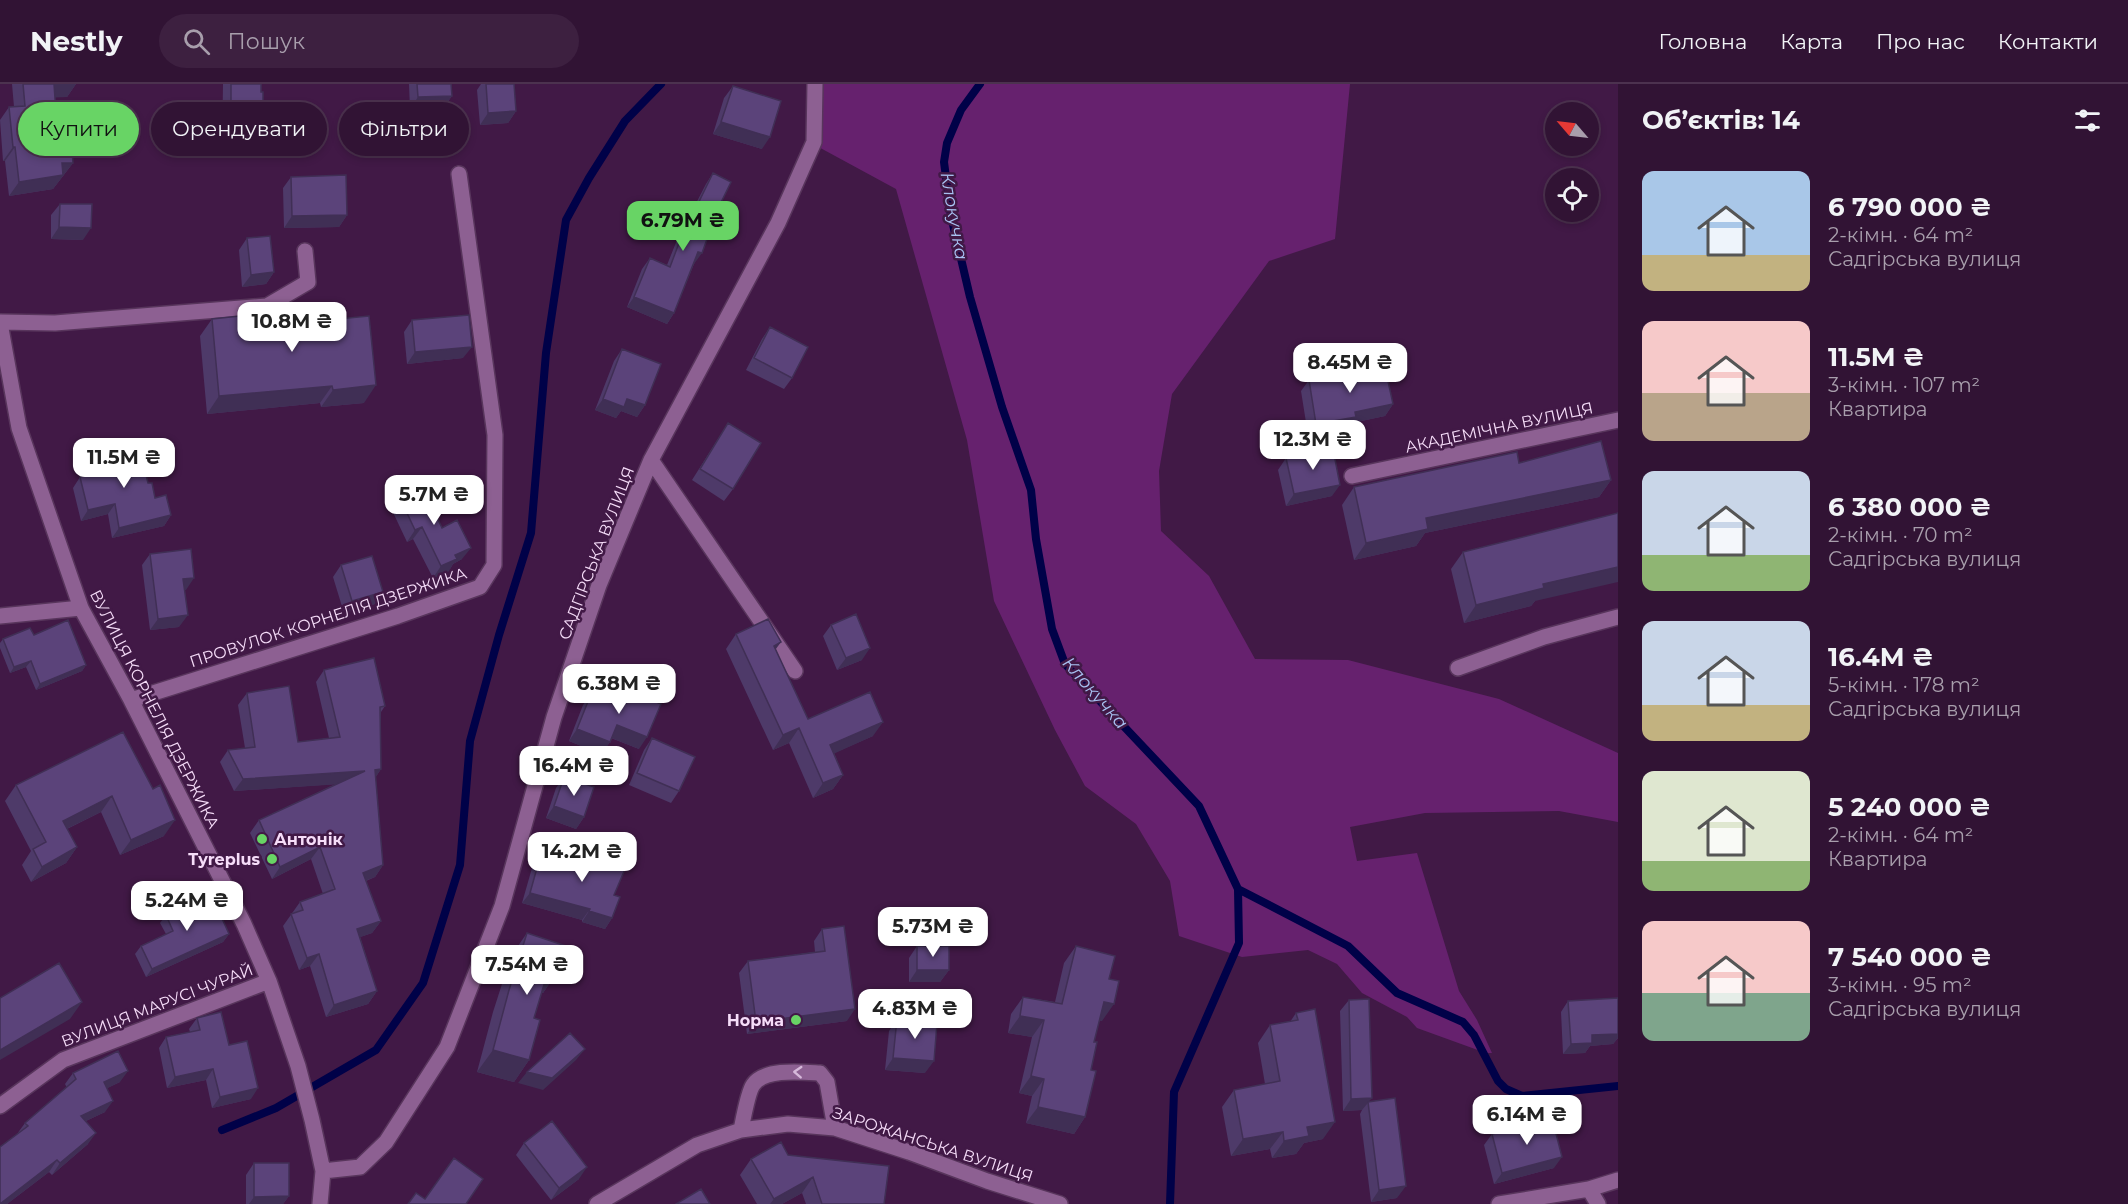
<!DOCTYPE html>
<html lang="uk">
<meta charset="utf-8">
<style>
:root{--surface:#311334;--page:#3d2040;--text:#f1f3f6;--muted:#a89eac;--line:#4c324f;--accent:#68d465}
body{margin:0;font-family:Montserrat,sans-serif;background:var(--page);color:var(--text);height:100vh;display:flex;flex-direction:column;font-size:22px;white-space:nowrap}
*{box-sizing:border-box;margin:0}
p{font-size:20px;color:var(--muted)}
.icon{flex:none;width:33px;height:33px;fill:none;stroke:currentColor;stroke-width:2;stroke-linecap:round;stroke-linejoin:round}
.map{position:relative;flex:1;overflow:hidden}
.side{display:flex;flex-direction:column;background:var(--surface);width:510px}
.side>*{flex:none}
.guide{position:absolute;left:18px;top:18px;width:570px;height:54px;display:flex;gap:12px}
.needle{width:39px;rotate:298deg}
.tools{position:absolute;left:1545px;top:18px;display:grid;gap:12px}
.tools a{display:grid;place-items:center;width:54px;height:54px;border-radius:50%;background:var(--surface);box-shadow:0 3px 9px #0003,0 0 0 2px var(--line);font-size:30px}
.price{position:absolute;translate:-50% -51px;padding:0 14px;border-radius:12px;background:#fff;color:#222;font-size:20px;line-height:39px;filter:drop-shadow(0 2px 3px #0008)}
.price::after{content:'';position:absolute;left:50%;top:36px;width:18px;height:14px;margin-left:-9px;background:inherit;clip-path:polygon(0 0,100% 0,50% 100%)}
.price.selected{background:var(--accent);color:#111}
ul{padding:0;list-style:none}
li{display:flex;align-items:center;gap:18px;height:150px;padding:0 24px}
li span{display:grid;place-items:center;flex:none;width:168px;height:120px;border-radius:12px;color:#555}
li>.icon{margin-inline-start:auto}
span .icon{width:72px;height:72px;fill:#fffc;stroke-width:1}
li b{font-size:26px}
h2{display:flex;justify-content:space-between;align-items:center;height:72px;padding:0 24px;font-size:26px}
.tag{padding:0 21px;border-radius:27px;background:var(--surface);box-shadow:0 3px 9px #0003,0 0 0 2px var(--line);font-size:21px;line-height:54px}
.tag.selected{background:var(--accent);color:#111}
header{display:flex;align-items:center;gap:36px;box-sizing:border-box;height:84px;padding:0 30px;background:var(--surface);border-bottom:2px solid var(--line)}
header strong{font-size:28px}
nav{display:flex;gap:33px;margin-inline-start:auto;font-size:21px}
.search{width:420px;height:54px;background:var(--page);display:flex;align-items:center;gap:15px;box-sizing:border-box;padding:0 21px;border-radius:33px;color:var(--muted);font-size:22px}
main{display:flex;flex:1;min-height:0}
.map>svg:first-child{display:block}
.green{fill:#66216e}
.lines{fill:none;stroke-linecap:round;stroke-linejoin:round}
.stream{stroke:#000148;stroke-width:8}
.minor-casing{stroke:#58355c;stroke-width:18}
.minor{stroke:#8d6092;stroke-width:15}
.wall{fill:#4e3a69}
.shaded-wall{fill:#402f55}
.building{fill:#5b437a;stroke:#402f55;stroke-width:1.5}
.oneway{stroke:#d6b8da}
.poi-dot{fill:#68d465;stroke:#411946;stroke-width:2}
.labels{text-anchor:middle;stroke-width:5;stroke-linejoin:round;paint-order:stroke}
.street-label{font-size:16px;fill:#f6ddf9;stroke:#411946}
.poi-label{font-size:16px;font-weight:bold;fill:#f6ddf9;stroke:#411946;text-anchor:end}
.water-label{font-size:18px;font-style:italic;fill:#a8c2f2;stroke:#411946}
</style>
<header>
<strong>Nestly</strong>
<div class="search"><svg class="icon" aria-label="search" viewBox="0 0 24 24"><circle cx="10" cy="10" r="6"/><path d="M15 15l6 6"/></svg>Пошук</div>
<nav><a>Головна</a><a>Карта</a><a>Про нас</a><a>Контакти</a></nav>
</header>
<main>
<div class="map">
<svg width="1618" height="1120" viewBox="0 0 1618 1120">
<rect width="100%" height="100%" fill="#411946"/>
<path class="green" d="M814,0H1350L1335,155L1269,177L1172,310L1159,387L1161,447L1209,492L1255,575L1348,576L1499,615L1618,669V738L1559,727L1425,729L1350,743L1357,777L1417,769L1459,907L1477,936L1492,969H1486L1417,944L1407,933L1362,909L1337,880L1308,866L1242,873L1179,852L1170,797L1136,740L1085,702L1055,646L994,517L967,356L896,105L813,60Z"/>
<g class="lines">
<path class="stream" d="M980,0L961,26L947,59L944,78L951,132L970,213L1002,323L1031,406L1036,455L1052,545L1065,580L1199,722L1238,805L1239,859L1174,1008L1170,1120
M1238,805L1348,862L1397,909L1463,938L1474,951L1498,997L1506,1005L1522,1012L1618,1002
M222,1046L276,1024L376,966L423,899L460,781L470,657L499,551L531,449L546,269L566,136L589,94L625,37L661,0"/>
<defs>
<path id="minor" d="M0,238L55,239L267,222L308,198L305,167
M0,239L19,344L81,524L131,616L244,840L269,897L298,982L312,1036L323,1087L320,1120
M651,376L795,587
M1352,392L1618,336
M0,532L81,524
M1458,584L1544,553L1618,533
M131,616L398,532L480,503L494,481L495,351L459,90
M0,1022L63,976L269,897
M741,1046C743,1036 748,1008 753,1001C764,984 802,988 820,989L827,998L835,1044
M323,1087L360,1083L386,1058L447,963L502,822L554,633L599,501L651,376L778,139L814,58L815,0
M1589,1105L1598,1120
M597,1120L697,1061L741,1046L788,1040L835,1044L909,1068L987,1097L1060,1120
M1499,1120L1589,1105L1618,1096"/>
</defs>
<use href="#minor" class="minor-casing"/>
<use href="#minor" class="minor"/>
</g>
<path class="wall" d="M12,0H76L67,13H55L57,43L73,79L53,105L9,112L5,77H3L0,36L9,23H14Z
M223,0H261L255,63H222Z
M409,0H451L452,12L443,24L410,25Z
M481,0H514L516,27L508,39L480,41L477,6Z
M733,2L762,65L713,50L724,14Z
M713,89L709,143L674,229L667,240L627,223L642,185L650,174L667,181L681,146L688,135L706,100Z
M291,93L347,131L339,143L284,144L283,104Z
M60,120L83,156L51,155V131Z
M247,154L274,188L266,200L242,203L239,166Z
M212,235L297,239L364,319L321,323L320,319L207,330L200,252Z
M412,236L463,274L407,280L404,248Z
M770,243L792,294L784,305L746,286L762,255Z
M622,265L645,321L637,333L621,327L616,334L595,326L614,277Z
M1365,284L1393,320L1385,332L1352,339L1348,345L1308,351L1301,307L1309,296L1362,287Z
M728,339L733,405L724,417L692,396Z
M97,373L148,399L155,414L171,431L164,442L112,454L108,430L81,437L73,404L80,393L91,391L90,383Z
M1286,374L1332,412L1286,422L1278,386Z
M1519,379L1611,396L1599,413L1425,449L1416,462L1354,476L1342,421L1354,403Z
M398,410L442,444L462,475L453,480L449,487L433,494L413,455L407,458L390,422Z
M1463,468L1535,517L1531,522L1464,539L1451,485Z
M150,470L186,506H185L179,543L150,546L142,481Z
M341,481L375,520L344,529L333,493Z
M831,541L862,576L837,586L823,552Z
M736,550L776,566L808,635L873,652L834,669L843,691L833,705L813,714L789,659L773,666L726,565Z
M34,551L86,581L82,587L36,606L26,583L10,589L0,564V559L3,555Z
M324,586L385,622L381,628V685L375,694L383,781L375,793L366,797L381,837L372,849L360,853L377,907L368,920L326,933L310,882L299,886L283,842L300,818L323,810L311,775L272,795L250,749L259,736L336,700L234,707L220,678L228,666L245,664L238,621L247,609L298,658L329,654L316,598Z
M624,604L639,665L611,654L610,658L601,670L569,657L583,621L591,610L614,619Z
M123,648L164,752L120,771L101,728L67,745L77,763L66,779L31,798L22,781L31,767L5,717L16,701Z
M652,654L679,707L671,719L629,701L644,666Z
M564,693L584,733L576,745L546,734L556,704Z
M597,766L614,811L612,834L605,845L582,838V836L522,819L532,784L540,773L585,786L589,776Z
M166,831L229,850L223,858L146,893L135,870L141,862L166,850L160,839Z
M822,845L847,937L747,950L739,889L748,877L815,868L814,857Z
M527,849L558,887L543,909H541L534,934L529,976L514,998L477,988L493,928L511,872Z
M917,862L949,886L940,898H909V874Z
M1076,862L1109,895L1102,937L1099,936L1094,958L1085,1033L1074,1050L1026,1039L1032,1012L1019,1009L1032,953L1008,949L1011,930L1023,913L1055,918L1064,879Z
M1618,914V954L1613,960L1590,962L1585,969L1563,970L1561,928L1568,917Z
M1349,916L1369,1018L1397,1114L1371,1118L1360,1030L1362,1026L1343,1027L1340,927Z
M1296,929L1323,1055L1304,1059L1296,1070L1272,1074L1270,1065L1231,1072L1222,1023L1234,1006L1265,1000L1258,959L1270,941L1290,938Z
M197,934L229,961L251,1015L212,1024L206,996L167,1004L159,964L166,953L190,948L189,945Z
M897,935L925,989L885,986L889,947Z
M73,989L120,998L107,1004L105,1028L86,1037L88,1060L52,1091L49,1088L7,1120H0L17,1050L25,1039L67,1004L65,1000Z
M1492,1050L1554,1084L1494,1100L1484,1061Z
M524,1059L579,1095L551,1116L516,1071Z
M788,1071L884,1120H806L802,1109L782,1120H757L740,1091L751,1075Z
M254,1079L289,1112L283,1120H246V1091Z"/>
<path class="shaded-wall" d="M53,0H76L67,13L44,14Z
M452,12L443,24L410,25L418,13Z
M516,27L508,39L480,41L488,29Z
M721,38L770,53L762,65L713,50Z
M231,51L263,52L255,63H222Z
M13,63H15L5,77H3Z
M62,79H73L53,105L9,112L19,98Z
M347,131L339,143L284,144L292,132Z
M59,143L91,144L83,156L51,155Z
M698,168L702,169L694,180L691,179Z
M274,188L266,200L242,203L251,191Z
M634,213L674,229L667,240L627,223Z
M472,263L463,274L407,280L415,268Z
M376,301L364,319L321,323L333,306Z
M332,302L320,319L207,330L219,312Z
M603,315H627L645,321L637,333L621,327L616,334L595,326Z
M1393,320L1385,332L1352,339L1348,345L1308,351L1316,340L1355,328Z
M1611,396L1599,413L1425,449L1416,462L1354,476L1366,459L1426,434Z
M1340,401L1332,412L1286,422L1294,410Z
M115,420L108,430L81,437L88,426Z
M171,431L164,442L112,454L119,444Z
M422,443L413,455L407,458L415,446Z
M471,464L462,475L453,480L449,487L433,494L441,482L455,471Z
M1618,483V498L1535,517L1531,522L1464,539L1476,521L1543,500Z
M194,494L186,506L175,507L183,495Z
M383,508L375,520L344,529L352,517Z
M188,531L179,543L150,546L158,535Z
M781,558L770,573L774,562Z
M870,564L862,576L837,586L846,574Z
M31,577L26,583L10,589L14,583Z
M86,581L82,587L36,606L40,600Z
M883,638L873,652L820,676L830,661Z
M617,641L647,653L639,665L609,653Z
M799,644L789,659L773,666L783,651Z
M577,645L610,658L601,670L569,657Z
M381,685L373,697L375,686Z
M365,687L357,699L234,707L243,695Z
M843,691L833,705L813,714L823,699Z
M112,712L101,728L52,752L63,737Z
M554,722L584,733L576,745L546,734Z
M175,736L164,752L120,771L131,756Z
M77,763L66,779L31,798L42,783Z
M320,763L311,775L272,795L280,783Z
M383,781L375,793L354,801L363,789Z
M530,809L590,825L582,836L522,819Z
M589,827L612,834L605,845L582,838Z
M381,837L372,849L349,857L357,845Z
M229,850L223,858L146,893L152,885Z
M319,870L310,882L299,886L307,874Z
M549,884L558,887L543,909L533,906Z
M917,886H949L940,898H909Z
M377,907L368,920L326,933L334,921Z
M82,918L70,935L0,976V966Z
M1104,918L1114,920L1102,937L1092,935Z
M855,925L847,937L747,950L756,938Z
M1020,932L1044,936L1032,953L1008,949Z
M1618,947V954L1613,960L1590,962L1585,969L1563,970L1571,960L1592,951Z
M585,965L576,976L543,1006L518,999L527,988Z
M493,966L529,976L514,998L477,988Z
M893,974L934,977L925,989L885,986Z
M213,985L206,996L167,1004L175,993Z
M128,987L120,998L96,1010L104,998Z
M1031,992L1044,995L1032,1012L1019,1009Z
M258,1004L251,1015L212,1024L220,1013Z
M1372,1014L1362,1026L1343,1027L1351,1015Z
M113,1017L105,1028L73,1043L81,1032Z
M1038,1023L1085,1033L1074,1050L1026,1039Z
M1335,1038L1323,1055L1304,1059L1296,1070L1272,1074L1284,1057L1307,1043Z
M1283,1048L1270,1065L1231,1072L1243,1055Z
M96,1049L88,1060L52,1091L60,1079Z
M1562,1073L1554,1084L1494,1100L1502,1089Z
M57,1076L49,1088L7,1120H0Z
M587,1083L579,1095L551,1116L559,1104Z
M813,1093L802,1109L782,1120H770L774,1115Z
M1406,1102L1397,1114L1371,1118L1379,1106Z
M289,1112L283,1120H249L254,1113Z"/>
<path class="building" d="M23,0H54L57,43L70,41L73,79H62L63,91L19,98L15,63H13L9,23L25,22Z
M231,0H261V8H263V52L231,51Z
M417,0H451L452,12L418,13Z
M486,0H514L516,27L488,29Z
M733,2L781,17L770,53L721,38Z
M713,89L731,98L709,143L711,144L702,169L698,168L674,229L634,213L650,174L670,183L688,135L690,136Z
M346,91L347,131L292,132L291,93Z
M60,120H92L91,144L59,143Z
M270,152L274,188L251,191L247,154Z
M296,226L297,239L369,232L376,301L333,306L332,302L219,312L212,235Z
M469,231L472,263L415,268L412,236Z
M770,243L808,263L792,294L754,274Z
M622,265L661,280L645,321L627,315L624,323L603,315Z
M1384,279L1393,320L1355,328L1356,333L1316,340L1309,296L1366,287L1365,284Z
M728,339L761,359L733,405L700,385Z
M1601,357L1611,396L1426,434L1428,445L1366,459L1354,403L1517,368L1519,379Z
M139,363L148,399H152L155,414L166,411L171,431L119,444L115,420L88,426L80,393L101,388L97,373Z
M1333,365L1340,401L1294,410L1286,374Z
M421,399L442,444L457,436L471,464L455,471L457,475L441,482L422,443L415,446L398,410Z
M1618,429V483L1543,500L1544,504L1476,521L1463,468Z
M191,465L194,494L183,495L188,531L158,535L150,470Z
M372,472L383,508L352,517L341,481Z
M856,530L870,564L846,574L831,541Z
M768,535L781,558L774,562L808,635L870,608L883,638L830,661L843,691L823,699L799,644L783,651L736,550Z
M68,536L86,581L40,600L31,577L14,583L3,555L30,544L34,551Z
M374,574L385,622L380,623L381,685L375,686L383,781L363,789L381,837L357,845L377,907L334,921L319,870L307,874L291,830L303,826L300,818L335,805L320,763L280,783L259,736L365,687L243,695L228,666L255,663L247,609L289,602L298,658L340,653L324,586Z
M624,604L661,620L647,653L617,641L610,658L577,645L591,610L617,620Z
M123,648L153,705L160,701L175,736L131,756L112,712L63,737L77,763L42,783L33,765L46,758L16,701Z
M652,654L695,673L679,707L637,689Z
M564,693L594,703L584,733L554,722Z
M597,766L628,778L614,811L620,813L612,834L589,827L590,825L530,809L540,773L588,787Z
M211,810L229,850L152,885L141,862L173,847L166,831Z
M844,842L855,925L756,938L748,877L825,867L822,845Z
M527,849L566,862L558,887L549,884L534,934L540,936L529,976L493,966L509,906Z
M917,862H949V886H917Z
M1076,862L1115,872L1109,895L1119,897L1114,920L1104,918L1094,958H1097L1091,986L1096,987L1085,1033L1038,1023L1044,995L1031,992L1044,936L1020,932L1023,913L1062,920Z
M59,879L82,918L0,966V914Z
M1618,914V950L1592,951V959L1571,960L1568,917Z
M1369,915L1372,1014L1351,1015L1349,916Z
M1315,925L1335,1038L1307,1043L1309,1052L1284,1057L1283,1048L1243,1055L1234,1006L1280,997L1270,941L1298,936L1296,929Z
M221,928L229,961L247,957L258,1004L220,1013L213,985L175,993L166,953L200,946L197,934Z
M897,935L937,939L934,977L893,974Z
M570,949L585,965L552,994L527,988Z
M118,967L128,987L104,998L113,1017L81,1032L96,1049L60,1079L57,1076L0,1120V1063L28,1042L25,1039L76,995L73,989Z
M1395,1014L1406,1102L1379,1106L1368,1018Z
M1552,1034L1562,1073L1502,1089L1492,1050Z
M552,1037L587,1083L559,1104L524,1059Z
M781,1058L788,1071L889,1082L884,1120H822L813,1093L774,1115L751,1075Z
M454,1074L483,1095L466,1120H408L416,1109L425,1115Z
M254,1079H289V1112L254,1113Z
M701,1105L710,1120H676Z"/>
<defs><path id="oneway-chevron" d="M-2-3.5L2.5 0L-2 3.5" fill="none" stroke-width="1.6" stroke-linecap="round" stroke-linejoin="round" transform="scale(1.5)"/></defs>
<use class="oneway" href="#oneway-chevron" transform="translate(798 988) rotate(-177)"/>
<g class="poi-dot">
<circle cx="262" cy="755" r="6"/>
<circle cx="272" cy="775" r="6"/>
<circle cx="796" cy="936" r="6"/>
</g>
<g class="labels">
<g class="street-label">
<text transform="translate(1499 343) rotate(-12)" y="6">АКАДЕМІЧНА ВУЛИЦЯ</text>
<text transform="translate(596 469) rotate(-69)" y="6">САДГІРСЬКА ВУЛИЦЯ</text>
<text transform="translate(328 533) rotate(-18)" y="6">ПРОВУЛОК КОРНЕЛІЯ ДЗЕРЖИКА</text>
<text transform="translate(155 625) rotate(63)" y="6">ВУЛИЦЯ КОРНЕЛІЯ ДЗЕРЖИКА</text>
<text transform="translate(157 921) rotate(-21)" y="6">ВУЛИЦЯ МАРУСІ ЧУРАЙ</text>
<text transform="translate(933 1060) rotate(18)" y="6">ЗАРОЖАНСЬКА ВУЛИЦЯ</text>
</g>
<g class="poi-label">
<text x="274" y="761" text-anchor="start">Антонік</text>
<text x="260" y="781">Tyreplus</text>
<text x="784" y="942">Норма</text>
</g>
<g class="water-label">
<text transform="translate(954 132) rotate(80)" y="6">Клокучка</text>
<text transform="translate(1095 609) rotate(49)" y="6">Клокучка</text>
</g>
</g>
</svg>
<div class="tools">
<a><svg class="needle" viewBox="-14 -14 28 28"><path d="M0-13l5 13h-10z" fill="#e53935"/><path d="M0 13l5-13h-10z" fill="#a89eac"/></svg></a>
<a><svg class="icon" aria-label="locate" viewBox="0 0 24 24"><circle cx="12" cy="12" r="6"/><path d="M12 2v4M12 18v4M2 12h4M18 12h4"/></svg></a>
</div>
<b class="price selected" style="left:683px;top:168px">6.79M ₴</b>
<b class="price" style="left:292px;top:269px">10.8M ₴</b>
<b class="price" style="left:1350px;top:310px">8.45M ₴</b>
<b class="price" style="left:1313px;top:387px">12.3M ₴</b>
<b class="price" style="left:124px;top:405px">11.5M ₴</b>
<b class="price" style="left:434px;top:442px">5.7M ₴</b>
<b class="price" style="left:619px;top:631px">6.38M ₴</b>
<b class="price" style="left:574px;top:713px">16.4M ₴</b>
<b class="price" style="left:582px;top:799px">14.2M ₴</b>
<b class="price" style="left:187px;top:848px">5.24M ₴</b>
<b class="price" style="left:933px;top:874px">5.73M ₴</b>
<b class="price" style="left:527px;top:912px">7.54M ₴</b>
<b class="price" style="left:915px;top:956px">4.83M ₴</b>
<b class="price" style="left:1527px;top:1062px">6.14M ₴</b>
<div class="guide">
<a class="tag selected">Купити</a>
<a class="tag">Орендувати</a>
<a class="tag">Фільтри</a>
</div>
</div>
<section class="side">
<h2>Об’єктів: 14<svg class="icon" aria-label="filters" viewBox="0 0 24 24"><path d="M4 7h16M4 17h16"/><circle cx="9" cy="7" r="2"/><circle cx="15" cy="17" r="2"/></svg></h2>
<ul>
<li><span style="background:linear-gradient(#a9c7e8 70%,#c2b280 0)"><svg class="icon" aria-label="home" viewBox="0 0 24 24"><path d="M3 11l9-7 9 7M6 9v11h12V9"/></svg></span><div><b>6 790 000 ₴</b><p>2-кімн. · 64 m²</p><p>Садгірська вулиця</p></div></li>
<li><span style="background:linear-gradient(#f6c9c9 60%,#b9a48a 0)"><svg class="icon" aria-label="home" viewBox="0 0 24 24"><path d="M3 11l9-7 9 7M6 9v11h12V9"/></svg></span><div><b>11.5M ₴</b><p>3-кімн. · 107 m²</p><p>Квартира</p></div></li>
<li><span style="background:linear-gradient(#c9d6e8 70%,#8fb573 0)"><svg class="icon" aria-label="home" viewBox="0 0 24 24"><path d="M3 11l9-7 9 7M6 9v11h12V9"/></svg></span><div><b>6 380 000 ₴</b><p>2-кімн. · 70 m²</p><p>Садгірська вулиця</p></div></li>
<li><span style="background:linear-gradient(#c9d6e8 70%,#c2b280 0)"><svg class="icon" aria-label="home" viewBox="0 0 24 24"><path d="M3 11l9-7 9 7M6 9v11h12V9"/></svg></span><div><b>16.4M ₴</b><p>5-кімн. · 178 m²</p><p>Садгірська вулиця</p></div></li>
<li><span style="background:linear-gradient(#dfe7d0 75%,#8fb573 0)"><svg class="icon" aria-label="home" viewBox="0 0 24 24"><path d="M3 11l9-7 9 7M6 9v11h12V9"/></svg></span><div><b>5 240 000 ₴</b><p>2-кімн. · 64 m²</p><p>Квартира</p></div></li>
<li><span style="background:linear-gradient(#f6c9c9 60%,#7fa58c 0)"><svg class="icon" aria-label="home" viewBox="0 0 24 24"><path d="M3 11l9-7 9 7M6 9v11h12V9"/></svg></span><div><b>7 540 000 ₴</b><p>3-кімн. · 95 m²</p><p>Садгірська вулиця</p></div></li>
</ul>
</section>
</main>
